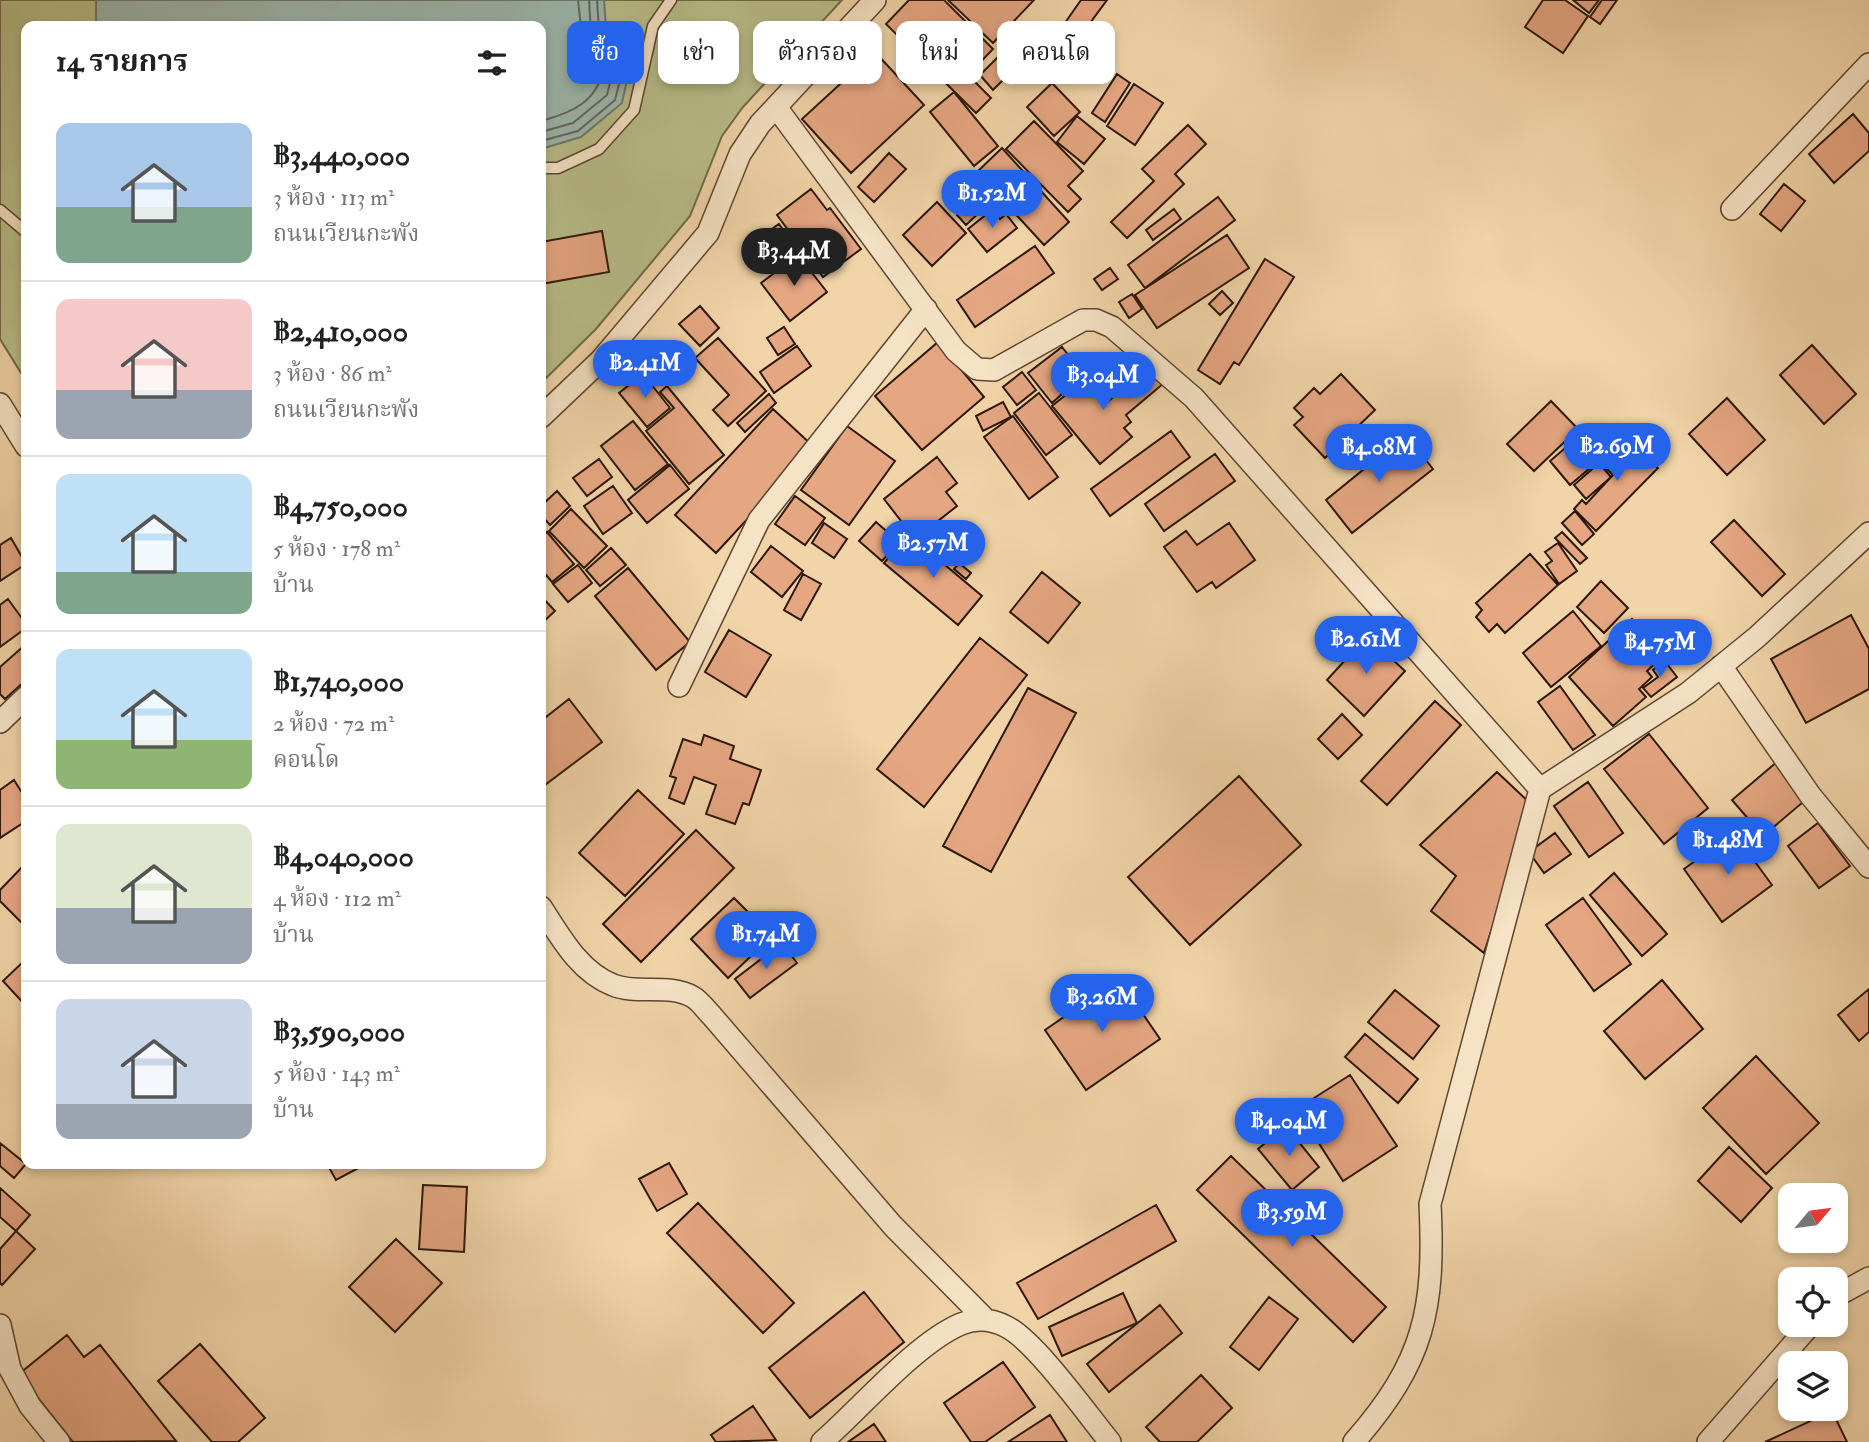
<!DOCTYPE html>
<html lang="th">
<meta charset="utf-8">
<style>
:root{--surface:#fff;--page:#f2f2f2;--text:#202124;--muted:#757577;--line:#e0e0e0;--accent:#2563eb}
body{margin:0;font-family:"IM FELL Double Pica","Noto Serif Thai",serif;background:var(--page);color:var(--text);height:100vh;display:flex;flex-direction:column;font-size:26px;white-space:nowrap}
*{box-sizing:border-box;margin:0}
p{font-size:23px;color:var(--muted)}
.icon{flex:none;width:38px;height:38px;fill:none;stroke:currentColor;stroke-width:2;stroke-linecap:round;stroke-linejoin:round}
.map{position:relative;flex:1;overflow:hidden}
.drawer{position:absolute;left:21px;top:21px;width:525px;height:1148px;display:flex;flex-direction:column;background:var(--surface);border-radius:14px;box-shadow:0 4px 10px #0003}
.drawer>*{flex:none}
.banner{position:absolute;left:567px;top:21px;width:665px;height:63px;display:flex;gap:14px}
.needle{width:46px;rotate:61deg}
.fabs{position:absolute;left:1778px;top:1183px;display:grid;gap:14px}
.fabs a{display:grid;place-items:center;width:70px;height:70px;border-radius:14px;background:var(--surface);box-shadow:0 4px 10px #0003;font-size:35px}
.price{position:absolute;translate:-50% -60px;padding:0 16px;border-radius:24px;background:var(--accent);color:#fff;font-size:23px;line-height:46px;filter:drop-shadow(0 2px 4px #0008)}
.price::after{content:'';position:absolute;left:50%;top:42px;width:21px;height:16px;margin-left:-10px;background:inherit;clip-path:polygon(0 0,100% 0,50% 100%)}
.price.selected{background:#222;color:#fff}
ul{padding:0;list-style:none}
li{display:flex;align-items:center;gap:21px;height:175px;padding:0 35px}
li+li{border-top:2px solid var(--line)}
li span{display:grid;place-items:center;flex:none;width:196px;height:140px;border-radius:14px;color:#555}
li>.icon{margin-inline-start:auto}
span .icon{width:84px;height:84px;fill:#fffc;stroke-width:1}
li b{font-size:30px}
h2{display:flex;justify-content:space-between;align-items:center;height:84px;padding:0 35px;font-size:30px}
.tag{padding:0 24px;border-radius:14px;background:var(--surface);box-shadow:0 4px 10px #0003;font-size:24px;line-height:63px}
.tag.selected{background:var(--accent);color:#fff}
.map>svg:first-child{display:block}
.green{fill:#b8bd89;stroke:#726a48;stroke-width:2}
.water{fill:#9bb7ae;stroke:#6f776c;stroke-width:2}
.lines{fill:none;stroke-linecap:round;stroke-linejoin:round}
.shore{stroke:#64675b;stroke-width:2}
.building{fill:#e5a682;stroke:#2c1708;stroke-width:2}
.lane-casing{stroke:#5d4630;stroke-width:13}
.street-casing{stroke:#5d4630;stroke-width:24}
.lane{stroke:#f6e3c6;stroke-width:10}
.street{stroke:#f6e3c6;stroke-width:21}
</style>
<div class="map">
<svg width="1869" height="1442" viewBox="0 0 1869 1442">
<rect width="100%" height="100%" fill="#f1d4a8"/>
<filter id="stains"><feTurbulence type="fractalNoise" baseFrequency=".00286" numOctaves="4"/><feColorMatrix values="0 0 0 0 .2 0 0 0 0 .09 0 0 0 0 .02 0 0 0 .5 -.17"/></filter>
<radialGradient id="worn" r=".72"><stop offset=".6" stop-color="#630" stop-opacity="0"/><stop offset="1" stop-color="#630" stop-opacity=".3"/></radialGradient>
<path class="green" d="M0,0H842L743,107L722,136L690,216L596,329L541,383V26H26V381L0,339Z"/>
<path class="water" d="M96,0H604L606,27L631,62L622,103L581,137L541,149V26H96Z"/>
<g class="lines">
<path class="shore" d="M541,121C571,113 598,102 603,68L582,37L578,0
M541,132L573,123L607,95L614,66L591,33L589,0
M541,141L578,131L615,100L624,64L599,30L597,0"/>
</g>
<path class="building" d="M909,0H944L993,49L968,75L991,98L976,113L886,24Z
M948,0H1034L993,43Z
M1081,0H1107L1076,42L1060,30Z
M1543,0H1565L1588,16L1563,53L1525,27Z
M1573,0H1599L1589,13Z
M1602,0H1617L1600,24L1590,17Z
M875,52L924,105L851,173L802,119Z
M997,58L1011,72L993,90L980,75Z
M1117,74L1130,83L1105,122L1092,113Z
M1052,83L1080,112L1054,136L1027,107Z
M1134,84L1163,103L1135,145L1107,126Z
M954,92L998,146L974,166L930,112Z
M1853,114L1869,133V151L1834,183L1809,154Z
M1077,116L1105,139L1084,164L1057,142Z
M1034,121L1083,171L1068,186L1081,199L1068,212L1006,149Z
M1188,125L1206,144L1175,174L1184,184L1127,238L1111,222L1154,181L1142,169Z
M1002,148L1069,222L1044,245L977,172Z
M889,153L906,169L874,202L858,187Z
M1784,184L1805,201L1781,231L1760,214Z
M988,188L996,199L986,207L978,196Z
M811,189L827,210L830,208L861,249L823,277L777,215Z
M1218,197L1235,220L1145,288L1128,265Z
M974,199L983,209L966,225L957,215Z
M937,202L966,233L932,266L903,235Z
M1174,209L1181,219L1153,240L1146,230Z
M992,210L1000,219L1006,214L1017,228L987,252L968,229Z
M779,224L790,240L770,255L759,238Z
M602,231L609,272L541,284V242Z
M1227,235L1249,268L1157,328L1135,295Z
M1035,246L1054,273L975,327L957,300Z
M798,255L827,292L790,321L761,283Z
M1265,259L1294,277L1239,365L1234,362L1220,384L1198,370Z
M1110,268L1118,279L1102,290L1094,279Z
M1222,291L1233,303L1220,315L1209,304Z
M1132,294L1142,309L1129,318L1119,302Z
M700,306L719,328L700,346L679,324Z
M784,327L795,344L778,355L767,338Z
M718,338L766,391L728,426L713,410L729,395L695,358Z
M938,342L984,397L922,450L875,396Z
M1812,345L1856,394L1824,424L1780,375Z
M797,346L811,366L774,393L760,372Z
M1062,347L1073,361L1061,371L1067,379L1056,386L1062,394L1052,403L1028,373Z
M1149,366L1164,383L1126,415L1131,422L1124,428L1132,437L1100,464L1052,406L1067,394L1060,387L1071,378L1067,373L1073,367L1105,404Z
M1022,372L1036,390L1017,405L1003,387Z
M643,374L670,408L647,427L619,393Z
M1341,374L1375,410L1325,458L1294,425L1303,417L1294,408L1314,388L1320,394Z
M667,386L724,455L689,484L646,431L674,408L660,392Z
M1039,393L1072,435L1046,455L1014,413Z
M769,394L776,403L745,432L737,423Z
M1727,398L1765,440L1727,475L1689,434Z
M1551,401L1578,429L1534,471L1507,444Z
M1003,402L1011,417L983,431L976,416Z
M773,409L814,447L716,553L675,515Z
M1013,416L1058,477L1029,499L984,437Z
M633,421L668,464L635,490L601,446Z
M847,426L895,461L849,525L801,490Z
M1171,431L1190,457L1110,516L1091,489Z
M1583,433L1603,457L1570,485L1550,461Z
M1406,435L1433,469L1352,533L1326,500Z
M1626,436L1658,468L1596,531L1574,509L1582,500L1586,504L1613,475L1601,463Z
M1215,454L1235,481L1164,531L1145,504Z
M937,457L957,483L946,492L957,506L919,536L909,522L905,526L884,499Z
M599,459L612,477L587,496L573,478Z
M1599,463L1611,477L1586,499L1574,485Z
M670,465L689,489L647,523L628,500Z
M613,486L632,513L603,534L584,506Z
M557,491L570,506L550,525L541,515V506Z
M795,496L825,518L805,545L775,524Z
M571,509L607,546L584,568L549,531Z
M1575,511L1594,534L1582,545L1562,523Z
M1734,520L1785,574L1762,596L1711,542Z
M876,522L899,542L882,561L859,541Z
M940,522L968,544L953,564L925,543Z
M824,523L847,539L834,558L812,543Z
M1229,523L1255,560L1216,588L1212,582L1197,592L1164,547L1186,531L1197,545Z
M547,532L574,564L552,582L541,569V538Z
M1562,532L1587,558L1580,564L1555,538Z
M908,534L982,596L958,625L884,563Z
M11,538L26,564L0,581V545Z
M1558,543L1577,571L1559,584L1546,565L1552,561L1545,552Z
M771,546L803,571L782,597L751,572Z
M611,548L626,565L600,586L586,570Z
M1530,554L1558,585L1505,633L1497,624L1489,632L1476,617L1482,610L1476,603Z
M959,563L971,573L966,579L954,569Z
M578,565L592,583L568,602L553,584Z
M628,568L690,642L656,670L595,596Z
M1042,572L1080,603L1048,643L1010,612Z
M803,574L821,584L801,620L784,610Z
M1601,581L1628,608L1604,633L1577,607Z
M541,596L555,611L541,624Z
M8,599L26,624V628L0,647V605Z
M1573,611L1601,646L1551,687L1523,653Z
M1851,615L1869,649V689L1806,723L1771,659Z
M1632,619L1664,655L1647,671L1652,677L1639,689L1646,697L1613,726L1569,677Z
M729,630L771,655L746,697L705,672Z
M1367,636L1405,671L1364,716L1327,680Z
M980,638L1027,675L924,807L877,769Z
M26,644V680L5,699L0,694V667Z
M1664,660L1677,677L1651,697L1643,688L1658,677L1653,670Z
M1560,686L1595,735L1573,750L1538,702Z
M1028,688L1076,713L991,872L943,846Z
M569,699L602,742L541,788V721Z
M1435,701L1461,725L1387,805L1361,781Z
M1342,714L1362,735L1338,759L1318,739Z
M1649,734L1708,808L1664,844L1604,769Z
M704,735L734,746L730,759L761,770L749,805L743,803L735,824L706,814L716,785L694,777L684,804L669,798L676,778L670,776L683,739L701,745Z
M1778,761L1809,797L1763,836L1732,800Z
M1497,772L1532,805L1484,953L1431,911L1456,876L1420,845Z
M1239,776L1301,845L1190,945L1128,877Z
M14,780L26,799V821L0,838V790Z
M1588,782L1623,833L1589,857L1554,806Z
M638,790L684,834L625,896L579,853Z
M1818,823L1850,866L1819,888L1788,846Z
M696,830L734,868L641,962L603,924Z
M1555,833L1571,854L1544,873L1529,852Z
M1734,833L1772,885L1722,922L1684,869Z
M26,863V927L0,901V890Z
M1614,873L1667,934L1642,956L1590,895Z
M734,898L772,936L728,978L691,939Z
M1583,898L1631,964L1594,991L1546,925Z
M782,943L797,963L750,998L735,979Z
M26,959V1006L3,981Z
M1119,979L1160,1039L1086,1090L1045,1030Z
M1662,980L1703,1029L1645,1079L1604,1031Z
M1869,989V1032L1859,1041L1838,1015Z
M1395,990L1439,1026L1413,1059L1368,1022Z
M1365,1034L1418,1079L1398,1103L1345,1057Z
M1756,1056L1819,1123L1766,1174L1703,1108Z
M1350,1075L1397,1146L1343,1181L1297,1109Z
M1286,1126L1319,1167L1292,1190L1258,1149Z
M0,1143L26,1164L14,1178L0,1166Z
M1729,1147L1772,1188L1741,1222L1698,1181Z
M1231,1156L1386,1307L1353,1342L1197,1190Z
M669,1163L687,1194L657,1211L639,1179Z
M327,1164H366L336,1180Z
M423,1185L467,1187L464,1252L419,1249Z
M0,1188L30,1215L16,1231L0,1217Z
M698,1203L794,1303L763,1333L667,1233Z
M1156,1205L1176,1241L1038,1319L1017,1283Z
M16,1231L35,1249L2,1285L0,1283V1249Z
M396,1239L442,1283L395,1332L349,1287Z
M864,1292L904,1342L810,1418L769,1368Z
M1123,1293L1137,1323L1062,1356L1049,1327Z
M1269,1297L1298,1319L1259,1370L1230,1347Z
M1160,1305L1182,1333L1109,1392L1087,1364Z
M67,1335L84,1357L100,1345L176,1441L73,1442L19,1374Z
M200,1344L265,1418L238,1442H212L158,1381Z
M1003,1362L1035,1407L985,1442H971L944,1403Z
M1201,1375L1232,1408L1197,1442H1160L1146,1427Z
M753,1406L776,1440L716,1442L711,1435Z
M1832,1411L1847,1442H1765Z
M1050,1415L1067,1442H1008Z
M874,1424L886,1442H848Z"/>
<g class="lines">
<defs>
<path id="lane" d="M541,168H558L599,149L634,110L653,26L671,0
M0,210L26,232"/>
<path id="street" d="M776,107L956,351L977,369L994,370L1083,320H1096L1112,327L1194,398L1540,789L1430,1204C1435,1309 1425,1361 1354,1442
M1732,209L1869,64
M0,404L26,446
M541,417L601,360L708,233L740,154L760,124L875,0
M1721,666L1810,795L1869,867
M679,686L759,520L926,309
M0,722L26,697
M1540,789L1688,693L1757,637L1869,533
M541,907C560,936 579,972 613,985C637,995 669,983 693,997C700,1001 706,1010 712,1016L893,1226L985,1319
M1836,1296L1869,1278
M0,1325L10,1369L30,1406L59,1442
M822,1442C860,1409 916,1343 961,1324C976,1318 992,1319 1007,1327C1036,1342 1087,1414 1110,1442
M1708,1442L1810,1325"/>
</defs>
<use href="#lane" class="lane-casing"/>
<use href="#street" class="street-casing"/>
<use href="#lane" class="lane"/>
<use href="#street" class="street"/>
</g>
<rect width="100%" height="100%" filter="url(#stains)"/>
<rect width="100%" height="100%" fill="url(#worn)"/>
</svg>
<div class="fabs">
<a><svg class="needle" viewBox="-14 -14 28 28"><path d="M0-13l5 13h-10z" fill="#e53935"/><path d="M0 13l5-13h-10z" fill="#757577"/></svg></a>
<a><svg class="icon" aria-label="locate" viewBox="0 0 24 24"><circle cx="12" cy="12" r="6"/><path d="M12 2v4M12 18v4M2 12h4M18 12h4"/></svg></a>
<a><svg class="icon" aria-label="layers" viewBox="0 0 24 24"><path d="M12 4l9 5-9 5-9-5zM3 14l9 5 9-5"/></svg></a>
</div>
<b class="price" style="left:992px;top:230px">฿1.52M</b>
<b class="price selected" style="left:794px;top:288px">฿3.44M</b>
<b class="price" style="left:645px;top:400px">฿2.41M</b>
<b class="price" style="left:1103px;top:412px">฿3.04M</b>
<b class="price" style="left:1617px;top:483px">฿2.69M</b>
<b class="price" style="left:1379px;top:484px">฿4.08M</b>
<b class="price" style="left:933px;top:580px">฿2.57M</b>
<b class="price" style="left:1366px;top:676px">฿2.61M</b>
<b class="price" style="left:1660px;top:679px">฿4.75M</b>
<b class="price" style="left:1728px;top:877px">฿1.48M</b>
<b class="price" style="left:766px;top:971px">฿1.74M</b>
<b class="price" style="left:1102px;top:1034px">฿3.26M</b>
<b class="price" style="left:1289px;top:1158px">฿4.04M</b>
<b class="price" style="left:1292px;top:1249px">฿3.59M</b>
<div class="banner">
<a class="tag selected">ซื้อ</a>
<a class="tag">เช่า</a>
<a class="tag">ตัวกรอง</a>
<a class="tag">ใหม่</a>
<a class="tag">คอนโด</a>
</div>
<section class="drawer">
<h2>14 รายการ<svg class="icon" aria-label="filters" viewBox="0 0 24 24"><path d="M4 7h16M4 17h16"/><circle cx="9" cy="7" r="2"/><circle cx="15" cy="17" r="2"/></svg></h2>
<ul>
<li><span style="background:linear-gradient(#a9c7e8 60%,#7fa58c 0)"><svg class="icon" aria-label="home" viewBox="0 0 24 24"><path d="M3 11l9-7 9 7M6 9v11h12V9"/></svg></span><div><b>฿3,440,000</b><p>3 ห้อง · 113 m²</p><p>ถนนเวียนกะพัง</p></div></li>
<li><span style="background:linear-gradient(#f6c9c9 65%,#9aa5b1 0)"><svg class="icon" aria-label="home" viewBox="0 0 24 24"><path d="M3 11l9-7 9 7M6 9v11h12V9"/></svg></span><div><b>฿2,410,000</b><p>3 ห้อง · 86 m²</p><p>ถนนเวียนกะพัง</p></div></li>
<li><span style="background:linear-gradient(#bfe0f5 70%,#7fa58c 0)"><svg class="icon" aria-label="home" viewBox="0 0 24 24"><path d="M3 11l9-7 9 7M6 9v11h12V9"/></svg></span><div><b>฿4,750,000</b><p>5 ห้อง · 178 m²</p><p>บ้าน</p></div></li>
<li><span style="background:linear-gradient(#bfe0f5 65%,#8fb573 0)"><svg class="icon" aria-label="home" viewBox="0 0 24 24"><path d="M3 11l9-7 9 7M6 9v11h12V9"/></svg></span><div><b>฿1,740,000</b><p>2 ห้อง · 72 m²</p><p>คอนโด</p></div></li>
<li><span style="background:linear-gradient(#dfe7d0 60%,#9aa5b1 0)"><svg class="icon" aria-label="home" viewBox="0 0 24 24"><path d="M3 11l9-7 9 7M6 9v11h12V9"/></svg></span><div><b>฿4,040,000</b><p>4 ห้อง · 112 m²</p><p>บ้าน</p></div></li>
<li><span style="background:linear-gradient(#c9d6e8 75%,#9aa5b1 0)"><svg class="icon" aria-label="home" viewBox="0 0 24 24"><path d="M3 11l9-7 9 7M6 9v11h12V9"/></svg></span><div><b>฿3,590,000</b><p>5 ห้อง · 143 m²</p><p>บ้าน</p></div></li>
</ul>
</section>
</div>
